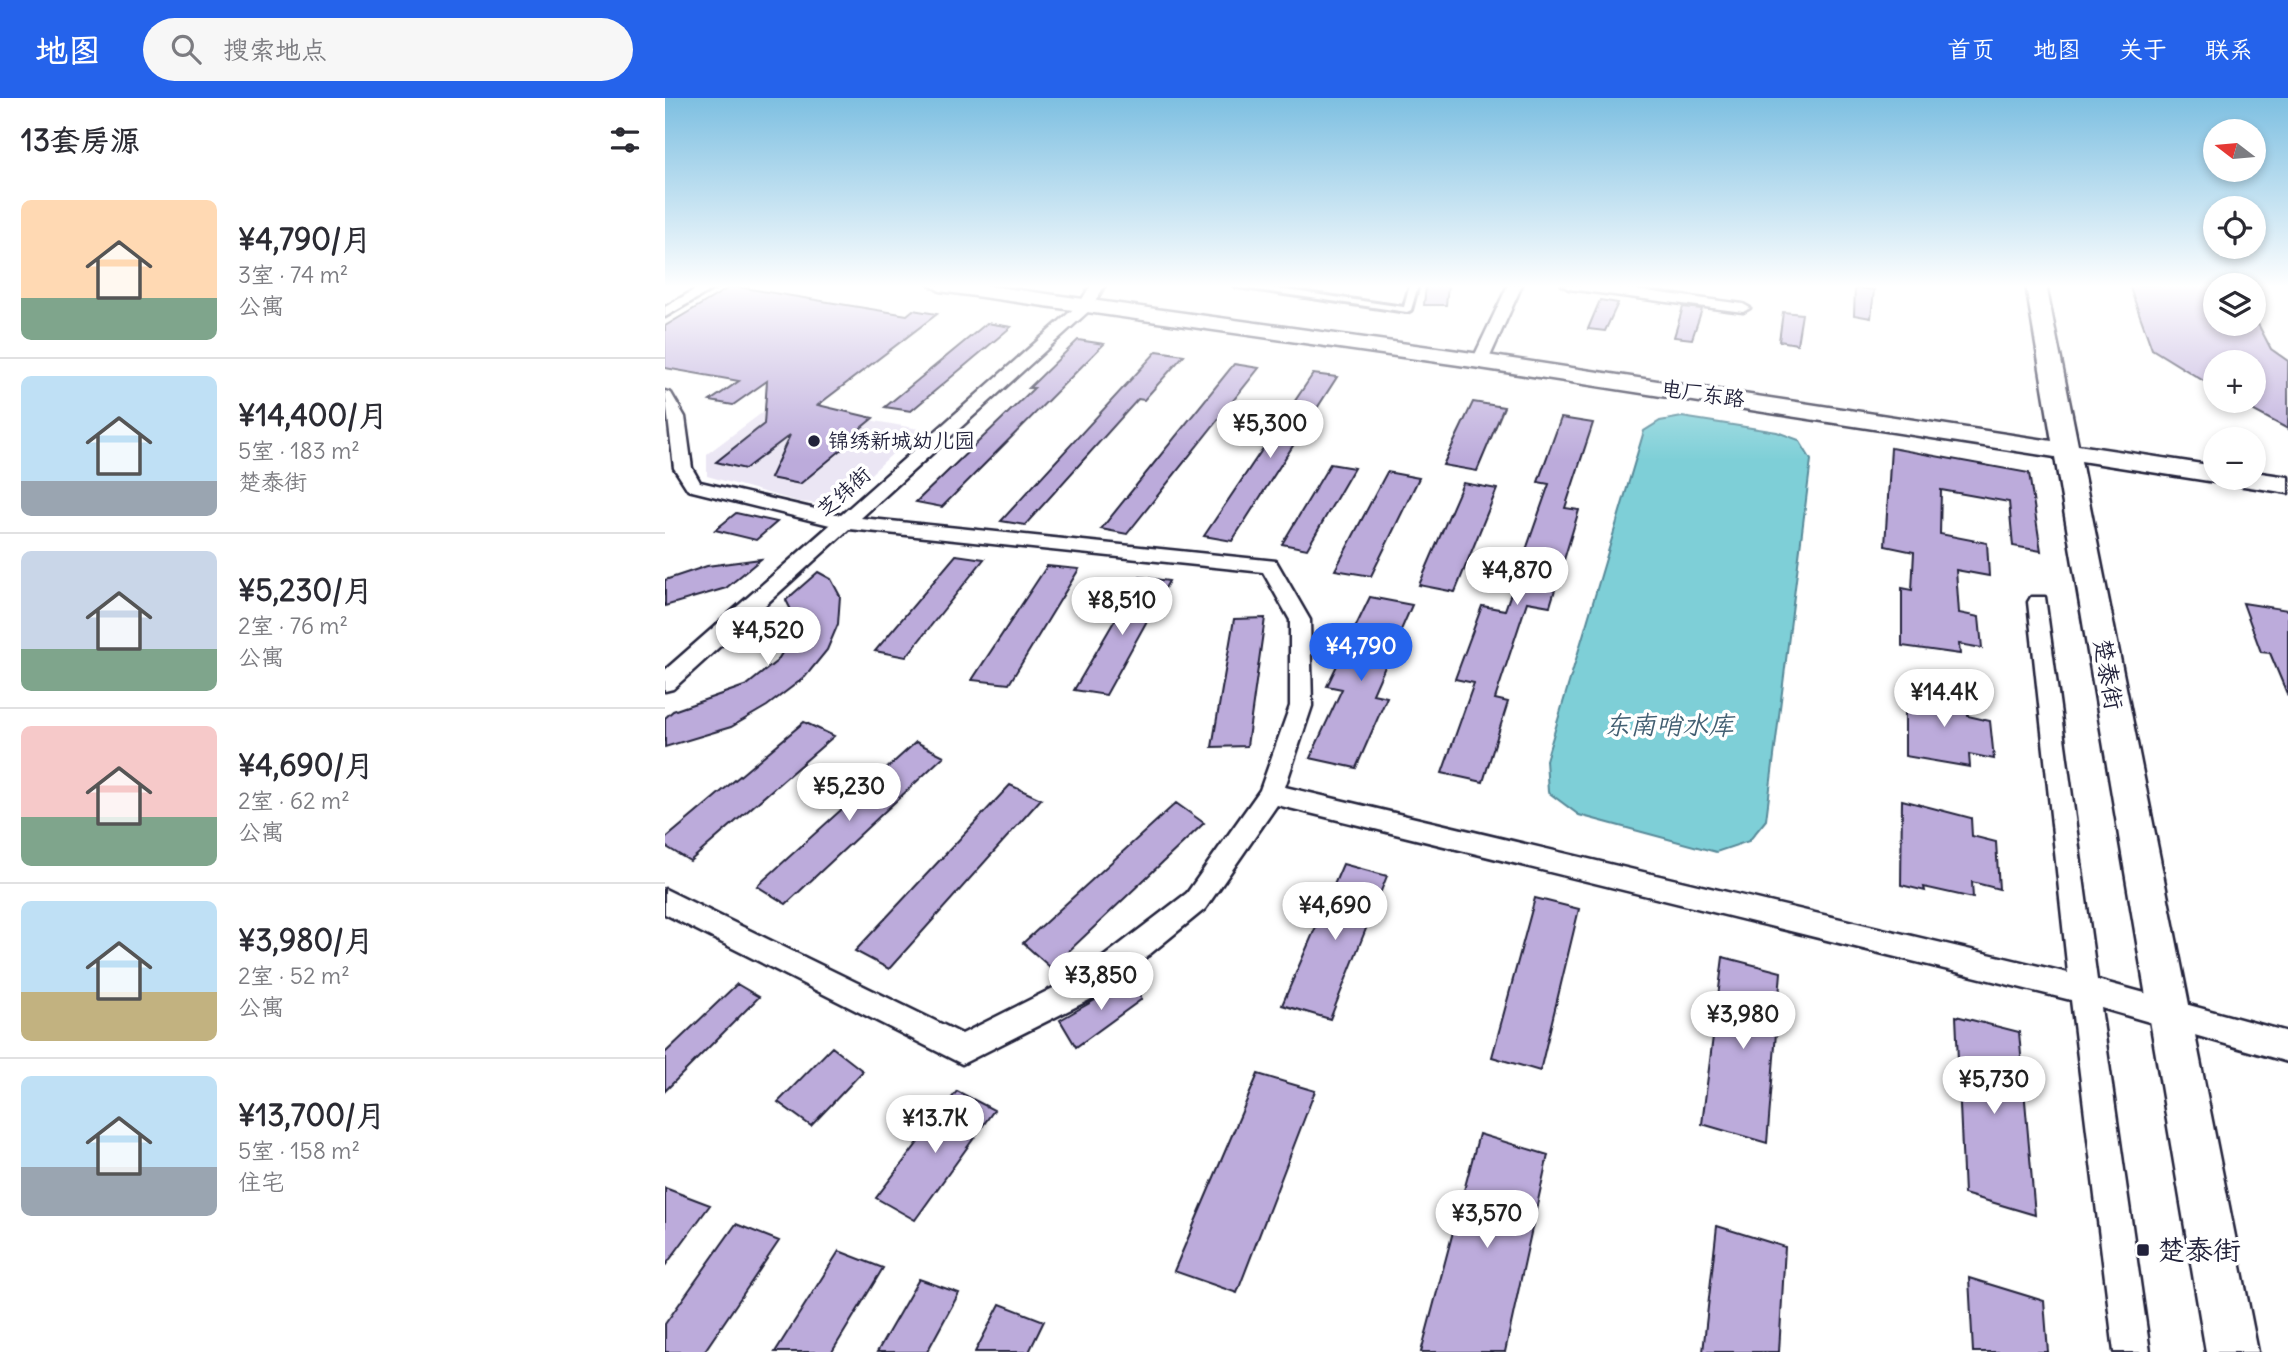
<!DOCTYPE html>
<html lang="zh">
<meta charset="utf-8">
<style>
:root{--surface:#fff;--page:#f7f7f7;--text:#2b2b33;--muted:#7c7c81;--line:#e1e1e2;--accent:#2563eb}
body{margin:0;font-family:Delius,"LXGW WenKai TC",sans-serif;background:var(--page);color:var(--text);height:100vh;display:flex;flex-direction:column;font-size:26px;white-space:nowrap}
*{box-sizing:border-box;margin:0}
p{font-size:23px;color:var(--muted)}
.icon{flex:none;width:38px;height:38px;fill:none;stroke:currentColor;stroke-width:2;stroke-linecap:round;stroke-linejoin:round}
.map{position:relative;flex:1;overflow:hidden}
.sheet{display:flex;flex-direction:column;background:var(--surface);width:665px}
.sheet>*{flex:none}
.needle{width:46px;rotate:286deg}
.tools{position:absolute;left:1538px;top:21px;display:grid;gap:14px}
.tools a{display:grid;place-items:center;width:63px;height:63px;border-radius:50%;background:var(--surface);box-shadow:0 4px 10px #0003;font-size:35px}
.price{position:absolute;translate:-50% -60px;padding:0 16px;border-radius:24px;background:#fff;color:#222;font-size:23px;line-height:46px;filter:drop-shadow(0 2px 4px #0008)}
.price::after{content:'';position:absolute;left:50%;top:42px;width:21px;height:16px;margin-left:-10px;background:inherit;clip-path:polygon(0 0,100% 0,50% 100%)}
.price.active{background:var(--accent);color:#fff}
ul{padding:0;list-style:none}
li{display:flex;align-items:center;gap:21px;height:175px;padding:0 21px}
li+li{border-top:2px solid var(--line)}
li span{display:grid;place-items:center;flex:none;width:196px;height:140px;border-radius:10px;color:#555}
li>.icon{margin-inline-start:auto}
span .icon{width:84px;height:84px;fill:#fffc;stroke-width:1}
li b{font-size:30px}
h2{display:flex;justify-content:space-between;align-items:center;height:84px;padding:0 21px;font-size:30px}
header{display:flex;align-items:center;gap:42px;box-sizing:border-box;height:98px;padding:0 35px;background:var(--accent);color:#fff}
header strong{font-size:33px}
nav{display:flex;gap:38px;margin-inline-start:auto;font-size:24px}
.search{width:490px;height:63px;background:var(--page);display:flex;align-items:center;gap:18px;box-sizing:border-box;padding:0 24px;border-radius:38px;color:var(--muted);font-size:26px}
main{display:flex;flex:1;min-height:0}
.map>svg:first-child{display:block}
.built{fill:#ebe6f4}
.water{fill:#7ecfd7;stroke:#598a99;stroke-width:2}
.building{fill:#bcabdb;stroke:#22223b;stroke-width:2}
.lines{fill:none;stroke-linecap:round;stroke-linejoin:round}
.lane-casing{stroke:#22223b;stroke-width:6}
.street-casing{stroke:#22223b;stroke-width:5}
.secondary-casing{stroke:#22223b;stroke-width:5}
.lane{fill:#fff;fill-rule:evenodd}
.street{fill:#fff;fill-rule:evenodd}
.secondary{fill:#fff;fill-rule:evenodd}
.poi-dot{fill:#22223b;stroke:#fff;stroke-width:2.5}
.labels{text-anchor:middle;stroke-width:7;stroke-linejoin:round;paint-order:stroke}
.far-street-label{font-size:21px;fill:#22223b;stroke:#fff}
.far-poi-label{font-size:21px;fill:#22223b;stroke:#fff;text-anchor:start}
.street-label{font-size:24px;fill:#22223b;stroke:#fff}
.water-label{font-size:26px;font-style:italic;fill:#425f72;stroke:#fff}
.near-poi-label{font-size:28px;fill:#22223b;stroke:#fff;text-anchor:start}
</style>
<header>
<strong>地图</strong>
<div class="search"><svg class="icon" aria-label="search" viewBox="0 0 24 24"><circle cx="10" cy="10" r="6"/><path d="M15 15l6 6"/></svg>搜索地点</div>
<nav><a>首页</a><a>地图</a><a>关于</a><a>联系</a></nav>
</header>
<main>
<section class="sheet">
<h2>13套房源<svg class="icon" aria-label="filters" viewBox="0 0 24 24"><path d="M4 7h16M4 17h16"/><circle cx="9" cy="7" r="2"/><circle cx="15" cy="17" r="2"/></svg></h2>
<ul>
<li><span style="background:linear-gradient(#ffd9b3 70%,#7fa58c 0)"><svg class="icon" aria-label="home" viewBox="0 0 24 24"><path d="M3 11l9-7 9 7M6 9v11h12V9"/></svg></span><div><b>¥4,790/月</b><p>3室 · 74 m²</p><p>公寓</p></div></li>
<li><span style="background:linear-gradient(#bfe0f5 75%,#9aa5b1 0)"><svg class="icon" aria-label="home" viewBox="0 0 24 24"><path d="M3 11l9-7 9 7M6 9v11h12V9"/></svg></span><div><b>¥14,400/月</b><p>5室 · 183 m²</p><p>楚泰街</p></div></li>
<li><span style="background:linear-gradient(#c9d6e8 70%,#7fa58c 0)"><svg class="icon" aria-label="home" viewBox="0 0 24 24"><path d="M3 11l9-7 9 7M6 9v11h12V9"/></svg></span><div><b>¥5,230/月</b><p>2室 · 76 m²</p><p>公寓</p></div></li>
<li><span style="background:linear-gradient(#f6c9c9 65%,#7fa58c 0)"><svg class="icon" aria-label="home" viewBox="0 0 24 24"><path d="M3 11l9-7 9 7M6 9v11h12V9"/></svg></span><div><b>¥4,690/月</b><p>2室 · 62 m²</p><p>公寓</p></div></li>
<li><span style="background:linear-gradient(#bfe0f5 65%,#c2b280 0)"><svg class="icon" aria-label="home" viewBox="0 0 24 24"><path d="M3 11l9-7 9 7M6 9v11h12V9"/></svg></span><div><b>¥3,980/月</b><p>2室 · 52 m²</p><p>公寓</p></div></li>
<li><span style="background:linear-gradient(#bfe0f5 65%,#9aa5b1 0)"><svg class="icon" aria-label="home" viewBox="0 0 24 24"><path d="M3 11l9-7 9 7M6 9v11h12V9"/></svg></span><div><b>¥13,700/月</b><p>5室 · 158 m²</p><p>住宅</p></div></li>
</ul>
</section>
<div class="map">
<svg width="1623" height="1254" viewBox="0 0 1623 1254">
<rect width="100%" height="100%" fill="#fff"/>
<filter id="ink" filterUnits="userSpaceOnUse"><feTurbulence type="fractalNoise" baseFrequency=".0143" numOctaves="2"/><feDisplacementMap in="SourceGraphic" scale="14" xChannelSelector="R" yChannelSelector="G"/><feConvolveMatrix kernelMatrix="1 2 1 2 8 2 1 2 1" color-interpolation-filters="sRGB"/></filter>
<g filter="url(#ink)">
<path class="built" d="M110,305L254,331L179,401L160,406L134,404L42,378V356Z"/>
<path class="water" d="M1017,319L1112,334L1134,342L1146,362L1101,722L1084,743L1051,754L914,717L883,694L881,662L979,333L995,323Z"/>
<path class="building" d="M761,187H783L781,207H759Z
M1464,187H1550V226H1593L1606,251L1623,263V331L1589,313V264H1550V290L1487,251Z
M67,188L242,217L248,212L272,216L153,307L208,320L180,343L186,344L135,386L105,380L125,337L80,371L51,364L99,326L102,283L68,307L45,303L74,283L0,270V228Z
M1190,190L1209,192L1206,220L1189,217Z
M935,202L953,205L940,233L923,231Z
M1018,209L1037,211L1027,241L1009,239Z
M1118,214L1137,216L1132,246L1114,243Z
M322,225L346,229L246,313L220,309Z
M413,242L439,246L277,409L251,404L369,290H364Z
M492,253L519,257L479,302L473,301L360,427L336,423Z
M569,266L594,270L462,436L436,431Z
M648,276L672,279L567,443L539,438Z
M808,304L839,309L812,373L778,367Z
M896,320L928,325L900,410L914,412L885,508L862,504L830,601L843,604L818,684L777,675L809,585L790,581L817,508L840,512L884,386L873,384Z
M1226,350L1364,375L1376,453L1348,448L1344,404L1276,392L1275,436L1322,445L1324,478L1291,472L1294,515L1314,519L1317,550L1294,546L1295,556L1237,548V490L1247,492L1249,454L1220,448Z
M665,366L689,370L642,451L617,446Z
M722,374L754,380L706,478L670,472Z
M798,385L832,391L790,494L754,487Z
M71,415L112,424L91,442L50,432Z
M291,457L319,461L241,559L210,553Z
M96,461L61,490L0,508V482L42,468Z
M382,468L414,471L344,586L307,582Z
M153,474L166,481L175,498L173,526L162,552L140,579L102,608L66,629L0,649V620L8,613L82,587L112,563L127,539L130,520L121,502Z
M475,479L504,483L441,597L409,592Z
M705,499L747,507L708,596L722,599L691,670L645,660L677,591L662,588Z
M1578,505L1623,512V598L1605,555L1596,554Z
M600,520L582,648L547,649L569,521Z
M1240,588L1303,603V618L1325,623L1329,661L1304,656L1305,669L1240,658Z
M139,624L169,638L25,763L0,748V741Z
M251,644L279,658L121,806L92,788Z
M345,687L376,701L224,871L190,853Z
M1237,702L1306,720L1307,738L1331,744L1334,791L1307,784L1308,800L1259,789L1260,793L1236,787Z
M511,705L539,725L386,870L358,845Z
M678,766L722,778L665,921L617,907Z
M870,800L914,811L875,973L827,959Z
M1058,859L1116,874L1102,1045L1037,1026Z
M462,878L477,901L411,949L395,922L437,898Z
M72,886L94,899L0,993V955Z
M1291,918L1354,934L1370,1117L1299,1096Z
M167,949L198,973L146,1028L113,1004Z
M593,976L650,993L572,1195L509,1173Z
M292,993L329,1012L250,1122L211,1100Z
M814,1036L883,1057L840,1254H756Z
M0,1090L45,1107L0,1168Z
M71,1126L114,1143L39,1254H0V1226Z
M1052,1128L1120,1149L1114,1254H1038Z
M174,1153L218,1170L167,1254H110Z
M1304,1180L1379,1203L1383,1254H1308Z
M254,1181L294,1195L262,1254H212Z
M335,1206L379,1223L364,1254H310Z"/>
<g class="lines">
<defs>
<path id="lane" d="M568,187H586L739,209L745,187H753L746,212L742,214L572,189Z"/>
<path id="street" d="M38,187H55L0,219V209Z
M426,187H440L425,212L196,420L611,463L645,522L647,608L620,689L1403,875L1363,504L1366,499H1380L1432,882L1623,934V964L1436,910L1485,1254H1449L1406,902L612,707L540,811L436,896L297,966L0,816V791L297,936L416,876L522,795L595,692L625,608V522L598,474L184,431L8,591L0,593V572L165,427L23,392L9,370L0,293L6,295L20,319L27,370L35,384L176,417L414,206Z
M843,187H857L823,263L815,268L810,266L807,263Z
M897,187H935L1078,206L1085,210L1078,214L904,191Z"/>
<path id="secondary" d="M265,187H318L815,256L1387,343L1361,187H1381L1413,347L1550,368V380H1560L1550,384L1416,363L1593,1254H1541L1390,359L815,270L275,193Z
M1589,374L1623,379V395L1566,386L1562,380H1589Z"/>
</defs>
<use href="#lane" class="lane-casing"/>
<use href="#street" class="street-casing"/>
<use href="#secondary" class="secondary-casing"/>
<use href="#lane" class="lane"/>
<use href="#street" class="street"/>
<use href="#secondary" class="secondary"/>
</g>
</g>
<linearGradient id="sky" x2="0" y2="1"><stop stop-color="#7dbfe1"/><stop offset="0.52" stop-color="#fff"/><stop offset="1" stop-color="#fff" stop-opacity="0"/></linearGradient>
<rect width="1623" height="362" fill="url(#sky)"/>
<g class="poi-dot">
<circle cx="149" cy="343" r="7"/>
<rect x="1471" y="1145" width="14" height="14" rx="3.5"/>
</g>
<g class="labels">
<g class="far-street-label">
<text transform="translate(1038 296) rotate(8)" y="7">电厂东路</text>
<text transform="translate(179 394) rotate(-42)" y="7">芝纬街</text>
</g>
<g class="far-poi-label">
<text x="163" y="350">锦绣新城幼儿园</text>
</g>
<g class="street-label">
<text transform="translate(1443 576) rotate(80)" y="8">楚泰街</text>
</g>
<g class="water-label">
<text x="1004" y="636">东南哨水库</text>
</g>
<g class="near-poi-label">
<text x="1492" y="1162">楚泰街</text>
</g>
</g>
</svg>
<div class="tools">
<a><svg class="needle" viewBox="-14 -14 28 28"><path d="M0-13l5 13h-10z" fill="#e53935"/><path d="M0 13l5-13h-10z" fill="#7c7c81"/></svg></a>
<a><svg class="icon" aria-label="locate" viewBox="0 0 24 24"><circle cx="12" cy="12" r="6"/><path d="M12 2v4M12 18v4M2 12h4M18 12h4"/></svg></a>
<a><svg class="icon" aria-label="layers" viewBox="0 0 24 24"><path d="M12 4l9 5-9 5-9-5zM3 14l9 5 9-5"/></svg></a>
<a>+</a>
<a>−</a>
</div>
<b class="price" style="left:605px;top:362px">¥5,300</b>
<b class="price" style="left:852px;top:509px">¥4,870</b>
<b class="price" style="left:457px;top:539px">¥8,510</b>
<b class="price" style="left:103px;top:569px">¥4,520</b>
<b class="price active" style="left:696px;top:585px">¥4,790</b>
<b class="price" style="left:1279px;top:631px">¥14.4K</b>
<b class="price" style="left:184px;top:725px">¥5,230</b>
<b class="price" style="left:670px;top:844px">¥4,690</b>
<b class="price" style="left:436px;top:914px">¥3,850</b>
<b class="price" style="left:1078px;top:953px">¥3,980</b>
<b class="price" style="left:1329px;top:1018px">¥5,730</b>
<b class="price" style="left:270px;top:1057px">¥13.7K</b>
<b class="price" style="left:822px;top:1152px">¥3,570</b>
</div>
</main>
